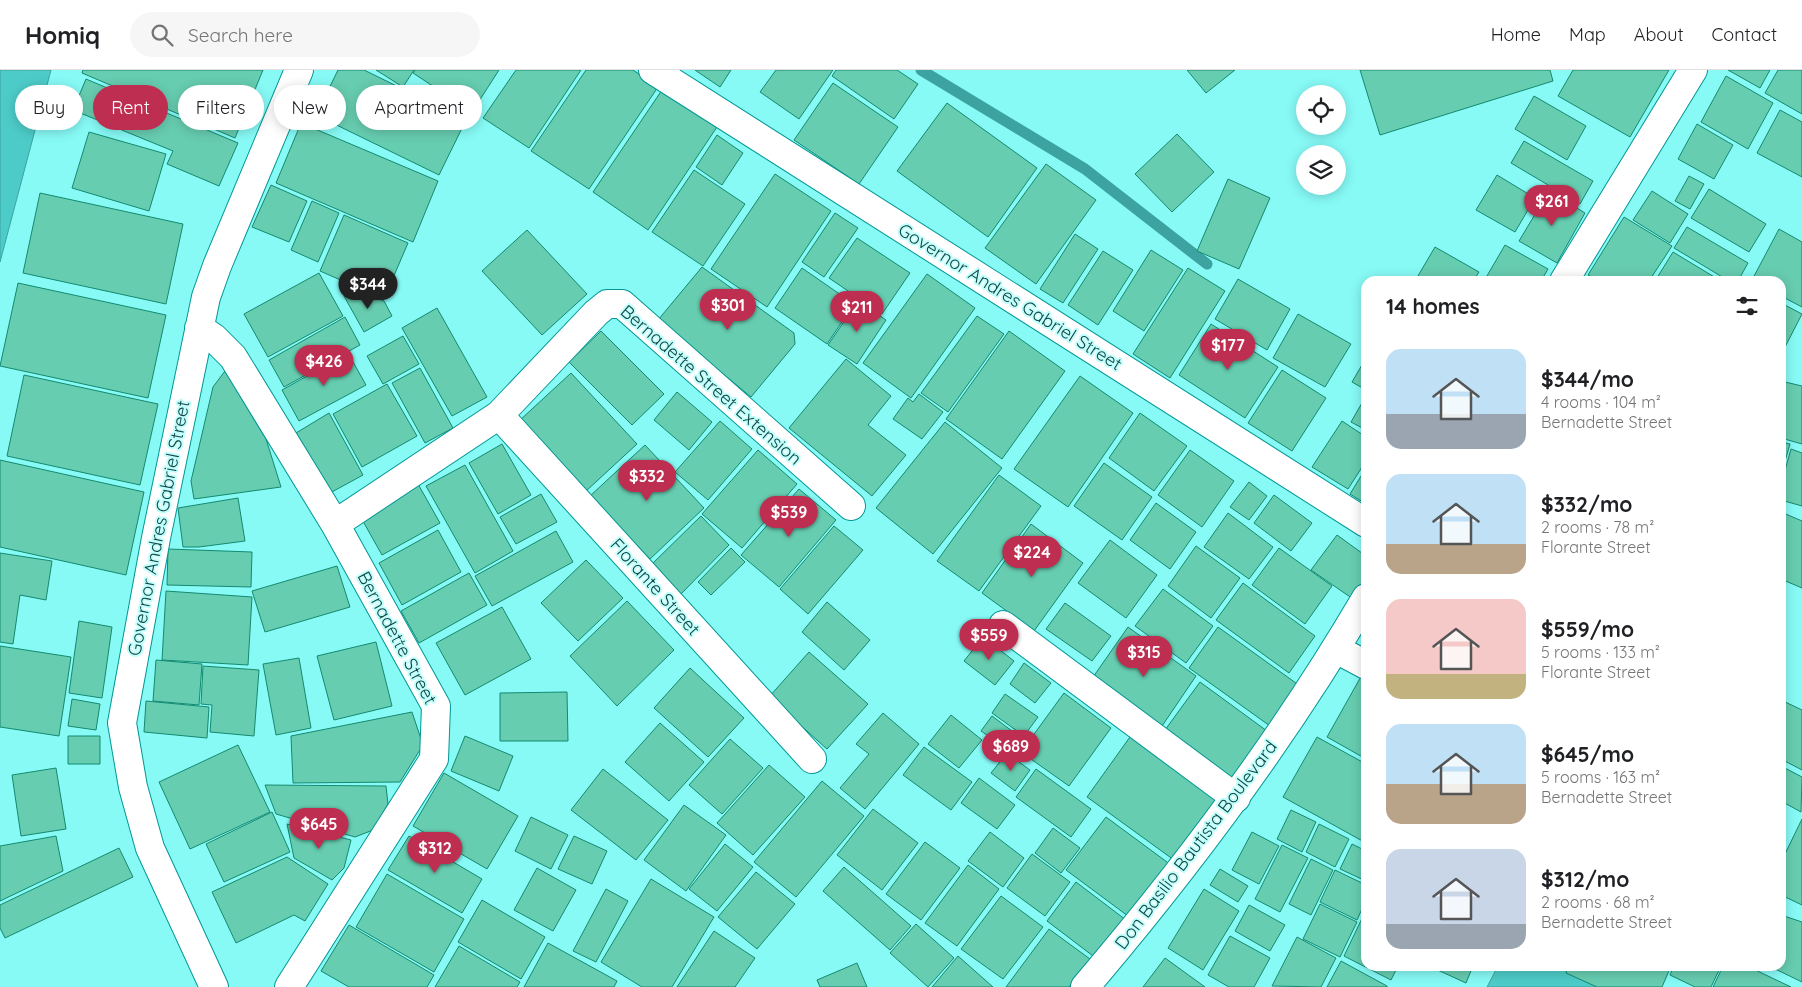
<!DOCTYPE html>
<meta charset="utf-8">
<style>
:root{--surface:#fff;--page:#f6f6f6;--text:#202124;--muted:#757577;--line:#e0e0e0;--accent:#be2e50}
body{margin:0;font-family:Quicksand,sans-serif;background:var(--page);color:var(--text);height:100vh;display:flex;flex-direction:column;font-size:19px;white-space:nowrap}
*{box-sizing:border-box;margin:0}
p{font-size:16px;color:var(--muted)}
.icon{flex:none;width:28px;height:28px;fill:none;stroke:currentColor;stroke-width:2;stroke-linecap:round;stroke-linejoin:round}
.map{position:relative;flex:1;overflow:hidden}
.sheet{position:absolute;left:1361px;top:206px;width:425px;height:695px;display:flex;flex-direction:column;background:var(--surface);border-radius:15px;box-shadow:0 2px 12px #0003}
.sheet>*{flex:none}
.guide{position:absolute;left:15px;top:15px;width:475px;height:45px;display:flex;gap:10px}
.controls{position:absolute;left:1296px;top:15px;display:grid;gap:10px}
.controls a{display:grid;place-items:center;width:50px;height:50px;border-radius:50%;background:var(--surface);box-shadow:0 2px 12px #0003;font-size:25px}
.price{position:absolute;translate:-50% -42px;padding:0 11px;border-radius:18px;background:var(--accent);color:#fff;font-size:16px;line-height:32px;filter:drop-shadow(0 1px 2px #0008)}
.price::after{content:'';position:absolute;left:50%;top:30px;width:15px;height:11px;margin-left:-8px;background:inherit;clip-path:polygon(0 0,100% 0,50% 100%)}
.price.on{background:#222;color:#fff}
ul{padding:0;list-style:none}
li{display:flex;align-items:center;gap:15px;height:125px;padding:0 25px}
li span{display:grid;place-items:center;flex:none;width:140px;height:100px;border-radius:15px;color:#555}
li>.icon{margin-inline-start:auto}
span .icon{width:60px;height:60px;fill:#fffc;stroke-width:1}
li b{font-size:21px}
h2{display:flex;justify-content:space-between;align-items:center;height:60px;padding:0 25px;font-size:21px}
.chip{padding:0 18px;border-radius:22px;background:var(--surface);box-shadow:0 2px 12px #0003;font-size:18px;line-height:45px}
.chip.on{background:var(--accent);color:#fff}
header{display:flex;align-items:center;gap:30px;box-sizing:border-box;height:70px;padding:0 25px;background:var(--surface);border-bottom:1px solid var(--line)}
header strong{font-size:24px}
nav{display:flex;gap:28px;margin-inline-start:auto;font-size:18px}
.search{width:350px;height:45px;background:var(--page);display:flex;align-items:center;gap:12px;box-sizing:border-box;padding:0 18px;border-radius:28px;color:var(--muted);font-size:19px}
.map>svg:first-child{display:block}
.water{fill:#4dcbc8;stroke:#3ca3a0}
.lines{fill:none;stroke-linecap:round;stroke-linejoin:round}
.stream{stroke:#3ca3a0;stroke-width:11}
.building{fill:#67cdb0;stroke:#138a70}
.street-casing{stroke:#029795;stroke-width:30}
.secondary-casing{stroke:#029795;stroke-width:30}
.street{stroke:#fff;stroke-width:28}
.secondary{stroke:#fff;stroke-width:28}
.labels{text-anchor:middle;stroke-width:4;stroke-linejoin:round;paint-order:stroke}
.street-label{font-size:18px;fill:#134544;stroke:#c0fffc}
</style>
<header>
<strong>Homiq</strong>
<div class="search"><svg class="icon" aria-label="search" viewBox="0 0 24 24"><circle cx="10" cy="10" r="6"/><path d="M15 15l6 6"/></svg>Search here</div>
<nav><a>Home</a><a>Map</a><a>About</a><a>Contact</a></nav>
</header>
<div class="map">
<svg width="1802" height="917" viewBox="0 0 1802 917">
<rect width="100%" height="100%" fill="#87faf6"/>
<path class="water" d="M0,0H51L0,192Z
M1498,896H1570L1612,917H1487Z"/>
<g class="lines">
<path class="stream" d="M921,0L1085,99L1207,194"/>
</g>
<path class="building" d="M83,0H263L235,68L82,3Z
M338,0H364L466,50L439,105L316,45Z
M376,0H414L403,17Z
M415,0H499L472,42L413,3Z
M516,0H581L529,78L483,48Z
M586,0H633L658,17L589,119L531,81Z
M695,0H731L720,17Z
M776,0H833L799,49L760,22Z
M836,0H897L918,14L894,49L832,6Z
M1187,0H1235L1206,23Z
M1360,0H1550L1553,11L1380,65Z
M1573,0H1669L1630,67L1558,26Z
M1728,0H1770L1760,18Z
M1778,0H1802V44L1765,23Z
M1726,6L1773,33L1748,79L1701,52Z
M86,9L238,73L219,116L167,94L173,81L73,40Z
M833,13L898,57L859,114L794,70Z
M662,20L717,57L648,160L593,122Z
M1534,26L1586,56L1567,90L1515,59Z
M947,33L1037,98L988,167L897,101Z
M1780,40L1802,52V107L1757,83Z
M301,53L438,111L413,172L276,113Z
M1697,54L1733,75L1714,109L1678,89Z
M89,62L166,84L149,141L72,118Z
M1177,64L1214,102L1172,142L1135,104Z
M717,65L743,83L722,115L696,97Z
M1524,71L1593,111L1580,134L1511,93Z
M1046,94L1096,130L1036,214L985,178Z
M694,100L745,134L703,196L652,162Z
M775,104L831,141L767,237L711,199Z
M1497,105L1535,128L1515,162L1476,140Z
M1689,106L1704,114L1690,139L1675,131Z
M1228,109L1270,128L1239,199L1197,181Z
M271,115L307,131L289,172L252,157Z
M1709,119L1766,154L1749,182L1691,148Z
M1549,121L1585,143L1557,193L1519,171Z
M1652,121L1688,144L1670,173L1633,150Z
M40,123L183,154L166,234L23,203Z
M312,131L339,143L318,192L291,180Z
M835,143L858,158L824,207L802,192Z
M344,145L408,173L384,229L320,201Z
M1624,147L1672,176L1649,211H1599L1588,205Z
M1687,157L1748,193L1738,211H1729L1674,178Z
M1779,159L1802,172V237L1781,226V211L1752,210Z
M527,160L587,224L542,265L482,201Z
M1075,164L1098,179L1063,233L1040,219Z
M857,168L910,203L882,244L829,208Z
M1505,175L1548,199L1541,211H1484Z
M1435,177L1479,202L1473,211H1415Z
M1151,180L1183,200L1144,261L1113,241Z
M1103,181L1133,200L1098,255L1068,235Z
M1673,182L1721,211H1655Z
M702,197L794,263L795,274L751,327L658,250Z
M802,198L854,234L827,274L775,238Z
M1188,198L1225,221L1170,308L1133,284Z
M319,203L343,246L268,287L244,244Z
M927,204L975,238L911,328L863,293Z
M1238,209L1290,239L1267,280L1215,249Z
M18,213L166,245L148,328L0,296Z
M368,225L384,231L392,246L364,262L344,226Z
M858,231L886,250L857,294L828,275Z
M1781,233L1802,244L1784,279L1781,277Z
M437,238L487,327L452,346L402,258Z
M1298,244L1351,274L1325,317L1273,288Z
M977,246L1004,264L948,342L921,323Z
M345,247L360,275L284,317L269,290Z
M1211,254L1278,297L1245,348L1179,305Z
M601,261L664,324L632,355L569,292Z
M1009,261L1065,301L1002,389L946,349Z
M403,266L419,294L383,314L367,286Z
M348,283L366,315L299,351L282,320Z
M1366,288V320L1352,312Z
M846,289L891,326L868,355L906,385L872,426L789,358Z
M420,298L453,358L425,373L392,313Z
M1282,300L1326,328L1292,381L1248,353Z
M225,301L266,369L281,417L194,429L191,411L213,317Z
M571,303L637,374L585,422L519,351Z
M24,305L158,334L140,415L7,386Z
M1080,306L1133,343L1068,437L1014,399Z
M1781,311L1802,316V374L1781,368Z
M387,314L417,366L362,397L333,344Z
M677,322L712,352L689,380L654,350Z
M919,324L943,342L922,369L893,349L908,328L913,332Z
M1366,326V360L1351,352Z
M329,343L363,405L330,423L296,363Z
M1140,343L1187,376L1154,421L1109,388Z
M720,351L752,379L708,430L675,402Z
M1342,351L1366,367V391L1348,419L1312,397Z
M945,352L1002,398L933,484L876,438Z
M1781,372L1790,374L1781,405Z
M502,374L531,425L498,444L469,393Z
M645,375L704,438L650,489L590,426Z
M1791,379L1802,383V436L1781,430V414Z
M758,380L797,414L742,478L702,444Z
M1190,380L1234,411L1202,457L1158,425Z
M0,390L144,422L126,505L0,477Z
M1104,393L1152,427L1122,470L1074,436Z
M465,395L513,481L475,503L426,416Z
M1366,398V434L1350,424Z
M999,405L1041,436L979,521L937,491Z
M1249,412L1267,426L1249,450L1230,437Z
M418,414L440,453L382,485L360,446Z
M799,419L836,450L779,517L741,485Z
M541,424L557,452L516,474L500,447Z
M1274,425L1312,453L1291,481L1254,453Z
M238,428L245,471L199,477H183L178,438Z
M1156,433L1196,462L1170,499L1130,470Z
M1781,442L1802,451V518L1781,509Z
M1228,443L1273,477L1249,509L1204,477Z
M701,446L729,475L680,525L651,495Z
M1031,454L1083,493L1034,561L982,523Z
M834,456L863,480L808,544L780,519Z
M438,460L461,502L402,535L379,493Z
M556,461L573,492L492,536L475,506Z
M1337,465L1366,486V517L1356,531L1311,500Z
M1110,470L1157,505L1126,548L1078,513Z
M1196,476L1240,508L1211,548L1168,516Z
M731,478L745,492L711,525L698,512Z
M1279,478L1332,516L1305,554L1252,515Z
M168,479L252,482L251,517L167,515Z
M0,483L52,491L46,530L20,525L13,574L0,572Z
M586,490L623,528L578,571L541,533Z
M337,496L350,537L265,562L252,521Z
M469,503L487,535L419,573L401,541Z
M1243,513L1315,566L1289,603L1216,550Z
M1163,519L1213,556L1186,593L1135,556Z
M166,521L252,527L248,595L162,590Z
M627,531L674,580L617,636L570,586Z
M827,532L870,570L844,600L802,562Z
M1065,533L1111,566L1092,591L1046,559Z
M502,537L531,589L465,625L436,573Z
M79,551L112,557L102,628L69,623Z
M1128,557L1196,606L1160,659L1091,610Z
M1218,557L1307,621L1277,661L1189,598Z
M983,567L1014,591L995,615L964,591Z
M376,572L392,636L334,650L317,586Z
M0,576L71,587L59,666L0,657Z
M809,582L868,634L827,679L769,627Z
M299,588L311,658L276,665L263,594Z
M156,590L202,594L199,635L153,631Z
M1024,593L1051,613L1035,633L1010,614Z
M203,596L259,600L254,666L210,662L212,635L201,634Z
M690,598L744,648L708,687L654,638Z
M1363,603L1366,605V689L1327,667Z
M1200,612L1267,661L1232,709L1165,660Z
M567,622L568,671H500V623Z
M1064,623L1111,658L1069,716L1021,682Z
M1005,624L1038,647L1024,666L992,643Z
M72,629L100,634L96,660L68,656Z
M1781,630L1802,640V700L1781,689Z
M146,631L209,637L207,668L144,662Z
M412,642L423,675L400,712L293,713L291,666Z
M883,643L919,674L865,739L840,718L869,684L856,674Z
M951,645L982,670L959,698L928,674Z
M992,646L1024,670L1014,684L981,661Z
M660,653L704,692L669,731L625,692Z
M68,666H100V694H68Z
M465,666L513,686L499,721L451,701Z
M1130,667L1217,731L1174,790L1087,727Z
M1317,667L1366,694V773L1283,727Z
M730,669L763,698L722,744L689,715Z
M238,675L270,742L190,779L159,712Z
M924,677L972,712L951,740L903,705Z
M1007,683L1030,700L1015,721L991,703Z
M769,695L805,727L753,785L717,753Z
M1781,696L1802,707L1801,742L1781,731Z
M56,698L66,759L21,766L12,705Z
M603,699L668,750L636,790L571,740Z
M1036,699L1091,739L1071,767L1016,727Z
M444,703L518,746L487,799L413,756Z
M979,708L1015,735L997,759L961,733Z
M822,711L864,746L796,827L754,792Z
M265,715L386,716L388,734L373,760L355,767L276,744Z
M684,735L726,765L686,821L644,790Z
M873,739L918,773L882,820L837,785Z
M1291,740L1316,752L1302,782L1277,769Z
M272,742L290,782L224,812L206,774Z
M531,747L568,765L551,799L515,781Z
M1106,747L1171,795L1132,849L1066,800Z
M1802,749V835L1781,825V792Z
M287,754L351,770L344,798L332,810L294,788Z
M1319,754L1349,769L1335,797L1306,782Z
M1053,758L1080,778L1061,803L1035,783Z
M990,762L1024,788L1003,817L968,791Z
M1252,762L1279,776L1259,814L1232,800Z
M56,766L63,801L0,831V776Z
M409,766L482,809L462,843L388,800Z
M574,766L607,781L592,814L558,799Z
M925,772L960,798L921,850L886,824Z
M725,774L753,797L717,841L689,819Z
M1352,774L1366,781V811L1340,799Z
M1282,775L1308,788L1280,842L1255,829Z
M119,778L133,807L5,868L0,858V835Z
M1032,784L1070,812L1045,846L1007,818Z
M287,787L328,814L305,851L294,845L236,873L212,822Z
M1311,789L1333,800L1311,845L1289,834Z
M968,795L999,819L957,876L925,853Z
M844,797L911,856L890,880L823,821Z
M537,798L576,820L553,861L514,840Z
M1220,799L1248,816L1238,832L1210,815Z
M1335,800L1366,815V830L1357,850L1320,832Z
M756,802L795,834L757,879L718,847Z
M387,804L464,849L434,902L356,857Z
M651,809L714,847L672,917H642L601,892Z
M1076,812L1126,850L1097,889L1047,851Z
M606,819L628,831L596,892L573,881Z
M1204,819L1239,841L1203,900L1168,878Z
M1001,826L1043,857L1003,909L961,879Z
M482,830L545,867L521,909L458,872Z
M1320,834L1357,852L1340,887L1303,869Z
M1249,835L1285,855L1270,881L1235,861Z
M1366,840V896H1398L1391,910L1344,886Z
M1781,845L1802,852V912L1769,896H1781Z
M916,854L954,888L928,917L890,883Z
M349,855L434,905L427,917H349L321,901Z
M1049,859L1090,889L1069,917H1006Z
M714,861L755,888L735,917H677Z
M1230,866L1270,888L1254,917H1229L1208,905Z
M1297,867L1336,888L1321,917L1272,916Z
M548,873L617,911L614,917H524Z
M459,876L520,912L517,917H435Z
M958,886L993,917H932Z
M1165,888L1205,917H1143Z
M1341,891L1387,916V917H1327Z
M857,893L867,917H820L817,910Z
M1429,896H1473L1466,913Z
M1569,896H1671L1662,917H1597L1566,903Z
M1674,896H1721L1711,917H1695L1670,905Z
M1723,896H1747L1791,917H1713Z"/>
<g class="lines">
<defs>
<path id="street" d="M653,0L1366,453
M199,258L214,268L233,287L335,454L436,636L434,689L289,917
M499,345L812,689
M335,454L499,345L596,243L607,234H622L851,436
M1003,555L1236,728
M1336,579L1366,595
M214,917L150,778L133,717L122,653L156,468L206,227L217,196L299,0"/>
<path id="secondary" d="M1564,211L1693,0
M1085,917C1189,795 1285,666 1366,528"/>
</defs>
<use href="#street" class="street-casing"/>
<use href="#secondary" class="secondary-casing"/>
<use href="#street" class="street"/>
<use href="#secondary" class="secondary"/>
</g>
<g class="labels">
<g class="street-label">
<text transform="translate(1010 227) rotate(32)" y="6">Governor Andres Gabriel Street</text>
<text transform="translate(711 315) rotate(41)" y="6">Bernadette Street Extension</text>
<text transform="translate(159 458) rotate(-79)" y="6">Governor Andres Gabriel Street</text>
<text transform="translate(655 517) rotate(48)" y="6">Florante Street</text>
<text transform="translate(397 568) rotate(62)" y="6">Bernadette Street</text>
<text transform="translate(1196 775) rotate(-53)" y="6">Don Basilio Bautista Boulevard</text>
</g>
</g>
</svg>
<div class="controls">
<a><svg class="icon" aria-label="locate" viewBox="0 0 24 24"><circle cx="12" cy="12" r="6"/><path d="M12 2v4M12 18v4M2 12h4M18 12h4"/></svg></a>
<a><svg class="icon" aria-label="layers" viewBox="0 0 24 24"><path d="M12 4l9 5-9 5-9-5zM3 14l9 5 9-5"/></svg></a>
</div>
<b class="price" style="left:1552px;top:157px">$261</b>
<b class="price on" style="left:368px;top:240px">$344</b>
<b class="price" style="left:728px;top:261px">$301</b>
<b class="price" style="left:857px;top:263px">$211</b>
<b class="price" style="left:1228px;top:301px">$177</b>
<b class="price" style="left:324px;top:317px">$426</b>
<b class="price" style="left:647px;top:432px">$332</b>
<b class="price" style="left:789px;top:468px">$539</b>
<b class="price" style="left:1032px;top:508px">$224</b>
<b class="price" style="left:989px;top:591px">$559</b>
<b class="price" style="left:1144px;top:608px">$315</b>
<b class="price" style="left:1011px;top:702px">$689</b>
<b class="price" style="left:319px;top:780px">$645</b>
<b class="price" style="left:435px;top:804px">$312</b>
<div class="guide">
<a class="chip">Buy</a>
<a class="chip on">Rent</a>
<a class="chip">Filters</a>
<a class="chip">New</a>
<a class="chip">Apartment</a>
</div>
<section class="sheet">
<h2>14 homes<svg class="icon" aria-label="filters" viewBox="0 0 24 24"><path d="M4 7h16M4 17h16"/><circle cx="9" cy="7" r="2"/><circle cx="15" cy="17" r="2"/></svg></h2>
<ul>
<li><span style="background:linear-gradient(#bfe0f5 65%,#9aa5b1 0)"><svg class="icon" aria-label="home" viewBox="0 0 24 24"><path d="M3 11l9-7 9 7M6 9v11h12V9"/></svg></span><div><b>$344/mo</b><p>4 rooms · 104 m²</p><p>Bernadette Street</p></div></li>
<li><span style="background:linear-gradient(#bfe0f5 70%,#b9a48a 0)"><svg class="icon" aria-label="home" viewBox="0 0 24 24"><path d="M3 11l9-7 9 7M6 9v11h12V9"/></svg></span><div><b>$332/mo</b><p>2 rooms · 78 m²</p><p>Florante Street</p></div></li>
<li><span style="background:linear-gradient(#f6c9c9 75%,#c2b280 0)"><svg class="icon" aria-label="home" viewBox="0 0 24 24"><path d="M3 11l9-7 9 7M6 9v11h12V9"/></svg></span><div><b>$559/mo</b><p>5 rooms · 133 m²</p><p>Florante Street</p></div></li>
<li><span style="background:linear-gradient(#bfe0f5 60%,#b9a48a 0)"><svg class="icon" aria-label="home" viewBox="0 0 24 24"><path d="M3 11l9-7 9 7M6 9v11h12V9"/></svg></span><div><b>$645/mo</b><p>5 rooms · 163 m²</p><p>Bernadette Street</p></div></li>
<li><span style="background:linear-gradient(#c9d6e8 75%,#9aa5b1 0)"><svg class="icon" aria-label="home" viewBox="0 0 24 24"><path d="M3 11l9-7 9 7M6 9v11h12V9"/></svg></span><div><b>$312/mo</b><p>2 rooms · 68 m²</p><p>Bernadette Street</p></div></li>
</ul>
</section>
</div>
